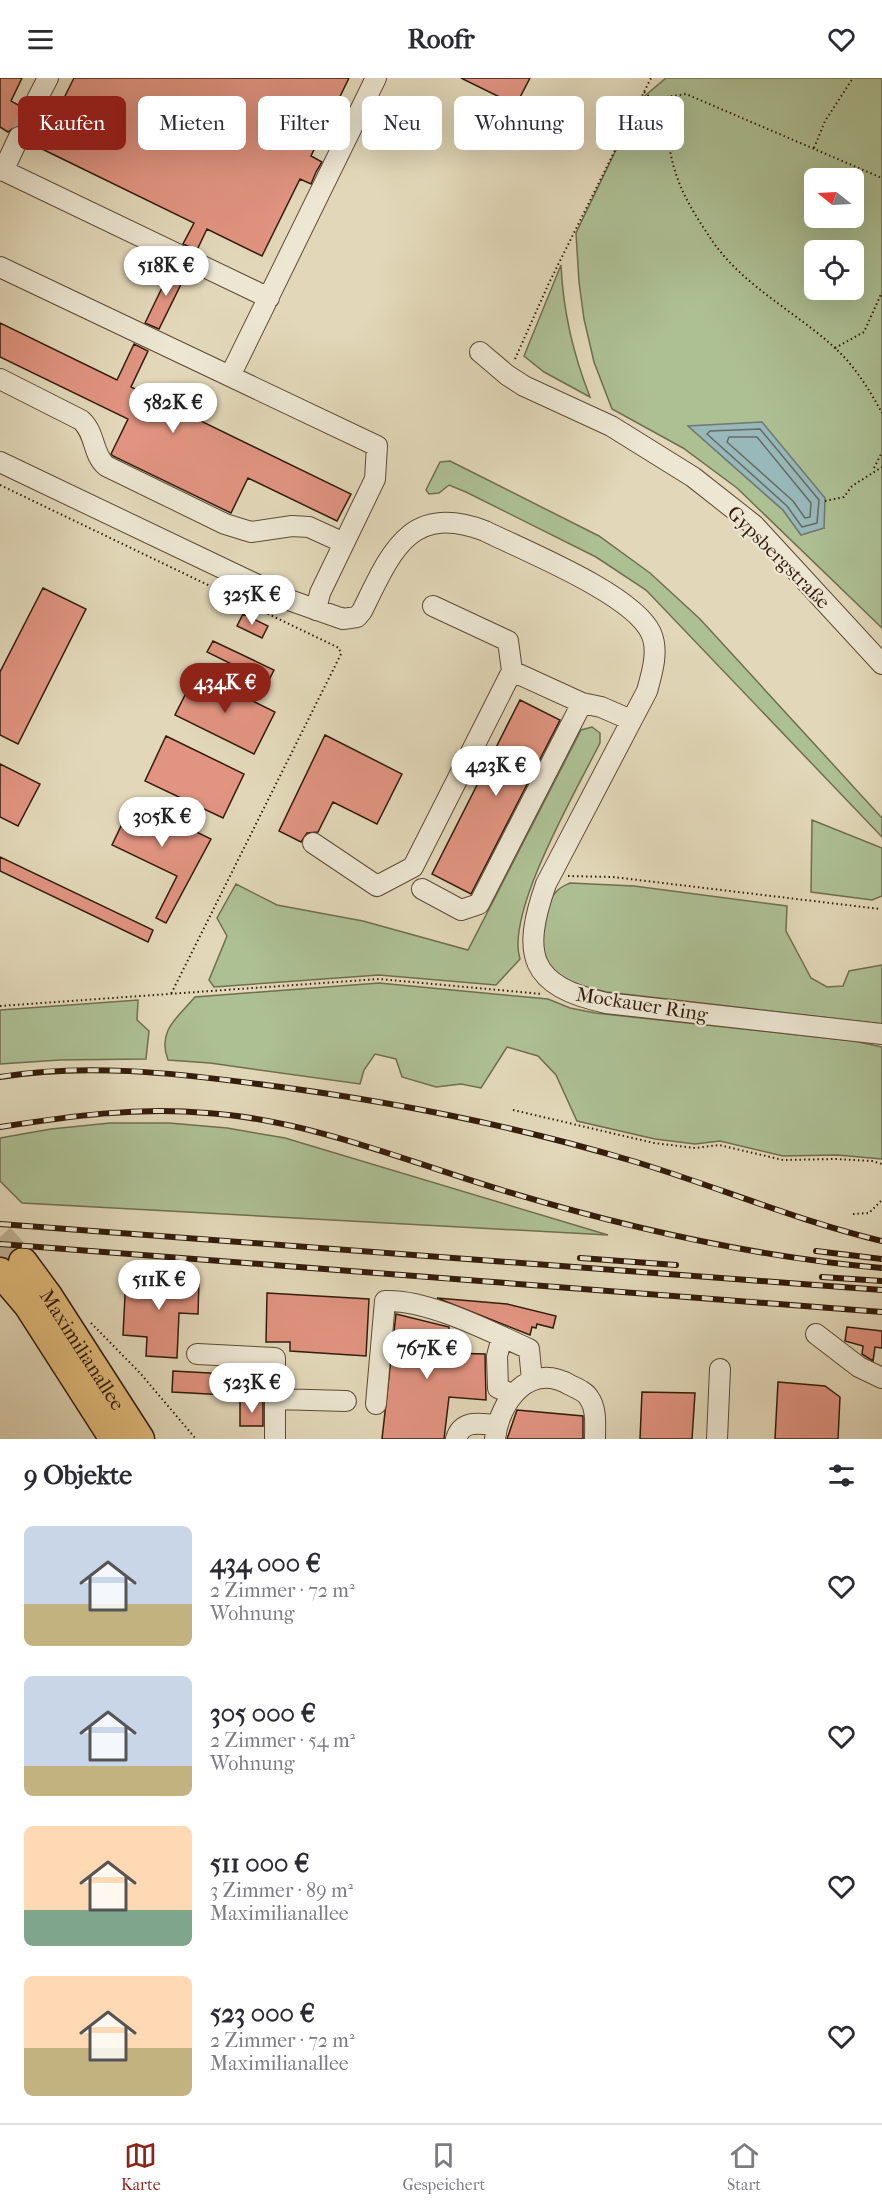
<!DOCTYPE html>
<html lang="de">
<meta charset="utf-8">
<style>
:root{--surface:#fff;--page:#f7f7f7;--text:#2b2b33;--muted:#7c7c81;--line:#e1e1e2;--accent:#8f2418}
body{margin:0;font-family:"IM FELL French Canon",serif;background:var(--page);color:var(--text);height:100vh;display:flex;flex-direction:column;font-size:22px;white-space:nowrap}
*{box-sizing:border-box;margin:0}
p{font-size:20px;color:var(--muted)}
.icon{flex:none;width:33px;height:33px;fill:none;stroke:currentColor;stroke-width:2;stroke-linecap:round;stroke-linejoin:round}
.map{position:relative;height:1361px;overflow:hidden}
.side{display:flex;flex-direction:column;background:var(--surface);flex:1}
.side>*{flex:none}
.top-card{position:absolute;left:18px;top:18px;width:846px;height:54px;display:flex;gap:12px}
.needle{width:39px;rotate:288deg}
.tools{position:absolute;left:804px;top:90px;display:grid;gap:12px}
.tools a{display:grid;place-items:center;width:60px;height:60px;border-radius:9px;background:var(--surface);box-shadow:0 6px 24px #0002;font-size:30px}
.price{position:absolute;translate:-50% -51px;padding:0 14px;border-radius:21px;background:#fff;color:#222;font-size:20px;line-height:39px;filter:drop-shadow(0 2px 3px #0008)}
.price::after{content:'';position:absolute;left:50%;top:36px;width:18px;height:14px;margin-left:-9px;background:inherit;clip-path:polygon(0 0,100% 0,50% 100%)}
.price.selected{background:var(--accent);color:#fff}
ul{padding:0;list-style:none}
li{display:flex;align-items:center;gap:18px;height:150px;padding:0 24px}
li span{display:grid;place-items:center;flex:none;width:168px;height:120px;border-radius:9px;color:#555}
li>.icon{margin-inline-start:auto}
span .icon{width:72px;height:72px;fill:#fffc;stroke-width:1}
li b{font-size:26px}
h2{display:flex;justify-content:space-between;align-items:center;height:72px;padding:0 24px;font-size:26px}
.tag{padding:0 21px;border-radius:9px;background:var(--surface);box-shadow:0 6px 24px #0002;font-size:21px;line-height:54px}
.tag.selected{background:var(--accent);color:#fff}
header{display:flex;justify-content:space-between;align-items:center;height:78px;padding:0 24px;background:var(--surface);font-size:27px;font-weight:700}
.menu{display:flex;justify-content:space-around;align-items:center;height:84px;border-top:2px solid var(--line);background:var(--surface);font-size:16px;color:var(--muted)}
.menu a{display:grid;justify-items:center;gap:3px}
.menu .selected{color:var(--accent)}
.map>svg:first-child{display:block}
.green{fill:#adc094;stroke:#706e50;stroke-width:1.5;fill-rule:evenodd}
.water{fill:#98b8b9;stroke:#707a73;stroke-width:1.5}
.lines{fill:none;stroke-linecap:round;stroke-linejoin:round}
.shore{stroke:#666a62;stroke-width:1.5}
.building{fill:#e19481;stroke:#331c0b;stroke-width:1.5}
.minor-tunnel{stroke:#bfb296;stroke-width:20;stroke-dasharray:20 10;stroke-linecap:butt}
.highway-tunnel{stroke:#bfb296;stroke-width:28;stroke-dasharray:28 14;stroke-linecap:butt}
.minor-casing{stroke:#5f4b36;stroke-width:22}
.highway-casing{stroke:#331c0b;stroke-width:31}
.path{stroke:#331c0b;stroke-width:2;stroke-dasharray:1.5 3;stroke-linecap:butt}
.minor{stroke:#ece6d2;stroke-width:20}
.highway{stroke:#e1bc7c;stroke-width:28}
.rail-casing{stroke:#331c0b;stroke-width:6}
.rail{stroke:#ece6d2;stroke-width:4;stroke-dasharray:11;stroke-linecap:butt}
.labels{text-anchor:middle;stroke-width:4.5;stroke-linejoin:round;paint-order:stroke}
.street-label{font-size:20px;fill:#331c0b;stroke:#ece6d2}
</style>
<header><svg class="icon" aria-label="menu" viewBox="0 0 24 24"><path d="M4 6h16M4 12h16M4 18h16"/></svg>Roofr<svg class="icon" aria-label="heart" viewBox="0 0 24 24"><path d="M12 20l-8-8c-3-5 5-10 8-4 3-6 11-1 8 4z"/></svg></header>
<div class="map">
<svg width="882" height="1361" viewBox="0 0 882 1361">
<rect width="100%" height="100%" fill="#e2d8b9"/>
<filter id="stains"><feTurbulence type="fractalNoise" baseFrequency=".00333" numOctaves="4"/><feColorMatrix values="0 0 0 0 .2 0 0 0 0 .09 0 0 0 0 .02 0 0 0 .5 -.17"/></filter>
<radialGradient id="worn" r=".72"><stop offset=".6" stop-color="#630" stop-opacity="0"/><stop offset="1" stop-color="#630" stop-opacity=".3"/></radialGradient>
<path class="green" d="M666,0H882V550L737,410L683,370L612,331L594,284L584,241L579,204L576,155L640,22ZM814,100H854V140H814ZM814,172H854V212H814ZM688,348L824,450L801,457L783,432Z
M561,187C563,232 573,276 590,319L544,294L524,278Z
M450,383L599,458L650,495L700,541L882,740V759L646,512L596,479L466,414L449,407L439,415L429,416L426,412L440,384Z
M592,649L600,655V665C577,711 505,835 520,881L496,907L379,897L214,909L209,902L227,858L217,840L236,806L277,827L363,843L468,872L581,652Z
M812,742L882,770V818L872,822L811,814Z
M570,805L634,808L787,828L786,853L811,900L827,909L843,908L849,893L882,887V946L607,914C589,910 570,906 555,893C534,875 538,830 558,812C561,809 566,807 570,805Z
M379,905L548,921L570,930L595,935L854,963L882,969V1081L837,1077L783,1078L720,1063L695,1066L655,1061L577,1043L556,997L538,978L507,969L481,1010L461,1006L436,1009L402,999L396,981L375,976L364,992L360,1006L210,985L168,982C157,953 177,940 195,919Z
M138,922L137,942L149,953L146,981L60,982L0,986V932Z
M110,1045H169L227,1050L285,1060L608,1157L22,1125L0,1103V1060L51,1051Z"/>
<path class="water" d="M762,344L825,420L824,450L801,457L783,432L688,348Z"/>
<g class="lines">
<path class="shore" d="M760,351L819,422L817,445L802,449L787,428L707,356L710,353Z
M729,359H757L811,425L810,439L805,440L793,423L727,364Z"/>
</g>
<path class="building" d="M0,0H22L11,23L20,28L21,39L31,45L42,38L52,44L74,0H349L311,78L322,84L316,94L311,106L300,101L262,178L207,151L197,172L183,166L194,145L40,70L30,64L31,57L25,48L17,47L8,54L0,49Z
M461,0H530L516,27Z
M173,187L187,194L159,251L145,245Z
M0,245L117,302L134,266L148,273L131,309L351,416L337,443L248,400L231,435L113,378L111,376L128,341L0,279Z
M43,510L86,531L18,666L0,657V594Z
M243,536L268,548L262,560L237,548Z
M213,563L274,592L268,604L207,574Z
M196,595L275,634L254,676L175,637Z
M520,622L560,642L471,816L432,796Z
M325,657L402,696L377,746L333,724L318,754L307,755L301,764L279,753Z
M166,658L244,696L223,740L145,703Z
M0,686L40,706L18,748L0,739Z
M133,723L211,761L166,845L156,840L177,798L112,767Z
M0,779L153,852L148,864L0,793Z
M126,1198L199,1202L198,1236L179,1235L177,1280L146,1278L147,1259L123,1257Z
M267,1215L369,1221L366,1278L290,1273V1264H266Z
M437,1220L507,1226L556,1238L553,1250L537,1246L536,1250L532,1249L530,1257Z
M396,1236L449,1249V1275L485,1276L486,1322L449,1319L444,1361H382Z
M847,1249L882,1253V1270L875,1269L873,1283L862,1276L863,1268L845,1263Z
M173,1293L246,1297L245,1318L172,1314Z
M778,1304L825,1308L840,1319L838,1361H775Z
M642,1314L695,1315L692,1361H640Z
M240,1323H263V1348H240Z
M517,1332L583,1338V1361H507Z"/>
<g class="lines">
<path class="minor-tunnel" d="M19,59L31,33"/>
<path class="highway-tunnel" d="M0,1159L23,1184"/>
<defs>
<path id="minor" d="M31,33L48,0
M0,91L269,220
M3,93L19,59
M0,189L377,368L375,401L320,515L316,532
M480,274L507,297L524,308L611,348L693,399L754,447L882,586
M230,298L376,0
M0,301L81,342C96,355 92,376 106,388L225,446L251,454L292,448L309,449L344,465
M0,384L289,522L343,541L357,539L362,533C391,475 409,424 485,453C525,473 633,516 651,555C659,573 652,595 647,613L546,806C521,877 529,908 606,925L882,956
M433,528L508,563L512,593
M313,765L377,808L413,789L512,593L582,625L601,629L631,642
M422,811L461,832L479,826L582,625
M816,1256L859,1289L882,1300
M502,1259L497,1278L498,1310L511,1316
M197,1276L275,1280V1361
M275,1321L346,1323
M376,1326L385,1223C427,1221 489,1253 529,1271L532,1302
M456,1361C462,1341 479,1346 497,1347
M495,1361C499,1324 529,1283 570,1307C576,1310 586,1314 589,1320C597,1331 595,1348 595,1361
M717,1361L720,1291"/>
<g id="highway">
<path id="s1" d="M23,1184L48,1218L140,1361"/>
<path d="M0,1194L28,1227L114,1361"/>
</g>
</defs>
<use href="#minor" class="minor-casing"/>
<use href="#highway" class="highway-casing"/>
<path class="path" d="M644,14C669,33 666,68 676,96C684,121 699,143 713,164C744,208 794,233 834,269C854,287 869,311 882,335
M653,21L686,16L882,100
M814,70L825,43L853,0
M835,270L864,254L882,214
M515,281L549,205L651,0
M874,390L882,374
M0,407L339,570L341,576L171,916
M825,423L844,419L852,408L882,389
M568,798L613,799L880,831
M0,928L379,901L542,916
M513,1032L654,1065L695,1070L719,1067L783,1082L837,1081L872,1083L882,1086
M853,1136L869,1135L882,1122
M91,1245L140,1295L196,1361"/>
<use href="#minor" class="minor"/>
<use href="#highway" class="highway"/>
<defs>
<path id="rail" d="M0,999C85,985 174,995 258,1006C385,1022 513,1047 636,1084C718,1109 798,1143 882,1163
M0,1049C71,1038 135,1029 207,1035C310,1042 408,1084 505,1113C628,1150 754,1179 882,1190
M0,1146L882,1212
M0,1166L882,1234
M816,1173L882,1181
M580,1180L676,1187
M822,1199L882,1203"/>
</defs>
<use href="#rail" class="rail-casing"/>
<use href="#rail" class="rail"/>
</g>
<g class="labels">
<g class="street-label">
<text transform="translate(779 479) rotate(45)" y="7">Gypsbergstraße</text>
<text transform="translate(642 926) rotate(9)" y="7">Mockauer Ring</text>
<text dy="7" stroke="none"><textPath href="#s1" startOffset="106">Maximilianallee</textPath></text>
</g>
</g>
<rect width="100%" height="100%" filter="url(#stains)"/>
<rect width="100%" height="100%" fill="url(#worn)"/>
</svg>
<div class="tools">
<a><svg class="needle" viewBox="-14 -14 28 28"><path d="M0-13l5 13h-10z" fill="#e53935"/><path d="M0 13l5-13h-10z" fill="#7c7c81"/></svg></a>
<a><svg class="icon" aria-label="locate" viewBox="0 0 24 24"><circle cx="12" cy="12" r="6"/><path d="M12 2v4M12 18v4M2 12h4M18 12h4"/></svg></a>
</div>
<b class="price" style="left:166px;top:219px">518K €</b>
<b class="price" style="left:173px;top:356px">582K €</b>
<b class="price" style="left:252px;top:548px">325K €</b>
<b class="price selected" style="left:225px;top:636px">434K €</b>
<b class="price" style="left:496px;top:719px">423K €</b>
<b class="price" style="left:162px;top:770px">305K €</b>
<b class="price" style="left:159px;top:1233px">511K €</b>
<b class="price" style="left:427px;top:1302px">767K €</b>
<b class="price" style="left:252px;top:1336px">523K €</b>
<div class="top-card">
<a class="tag selected">Kaufen</a>
<a class="tag">Mieten</a>
<a class="tag">Filter</a>
<a class="tag">Neu</a>
<a class="tag">Wohnung</a>
<a class="tag">Haus</a>
</div>
</div>
<section class="side">
<h2>9 Objekte<svg class="icon" aria-label="filters" viewBox="0 0 24 24"><path d="M4 7h16M4 17h16"/><circle cx="9" cy="7" r="2"/><circle cx="15" cy="17" r="2"/></svg></h2>
<ul>
<li><span style="background:linear-gradient(#c9d6e8 65%,#c2b280 0)"><svg class="icon" aria-label="home" viewBox="0 0 24 24"><path d="M3 11l9-7 9 7M6 9v11h12V9"/></svg></span><div><b>434 000 €</b><p>2 Zimmer · 72 m²</p><p>Wohnung</p></div><svg class="icon" aria-label="heart" viewBox="0 0 24 24"><path d="M12 20l-8-8c-3-5 5-10 8-4 3-6 11-1 8 4z"/></svg></li>
<li><span style="background:linear-gradient(#c9d6e8 75%,#c2b280 0)"><svg class="icon" aria-label="home" viewBox="0 0 24 24"><path d="M3 11l9-7 9 7M6 9v11h12V9"/></svg></span><div><b>305 000 €</b><p>2 Zimmer · 54 m²</p><p>Wohnung</p></div><svg class="icon" aria-label="heart" viewBox="0 0 24 24"><path d="M12 20l-8-8c-3-5 5-10 8-4 3-6 11-1 8 4z"/></svg></li>
<li><span style="background:linear-gradient(#ffd9b3 70%,#7fa58c 0)"><svg class="icon" aria-label="home" viewBox="0 0 24 24"><path d="M3 11l9-7 9 7M6 9v11h12V9"/></svg></span><div><b>511 000 €</b><p>3 Zimmer · 89 m²</p><p>Maximilianallee</p></div><svg class="icon" aria-label="heart" viewBox="0 0 24 24"><path d="M12 20l-8-8c-3-5 5-10 8-4 3-6 11-1 8 4z"/></svg></li>
<li><span style="background:linear-gradient(#ffd9b3 60%,#c2b280 0)"><svg class="icon" aria-label="home" viewBox="0 0 24 24"><path d="M3 11l9-7 9 7M6 9v11h12V9"/></svg></span><div><b>523 000 €</b><p>2 Zimmer · 72 m²</p><p>Maximilianallee</p></div><svg class="icon" aria-label="heart" viewBox="0 0 24 24"><path d="M12 20l-8-8c-3-5 5-10 8-4 3-6 11-1 8 4z"/></svg></li>
</ul>
</section>
<nav class="menu">
<a class="selected"><svg class="icon" aria-label="map" viewBox="0 0 24 24"><path d="M3 6l6-2 6 2 6-2v14l-6 2-6-2-6 2zM9 4v14M15 6v14"/></svg>Karte</a>
<a><svg class="icon" aria-label="saved" viewBox="0 0 24 24"><path d="M7 4h10v16l-5-4-5 4z"/></svg>Gespeichert</a>
<a><svg class="icon" aria-label="home" viewBox="0 0 24 24"><path d="M3 11l9-7 9 7M6 9v11h12V9"/></svg>Start</a>
</nav>
